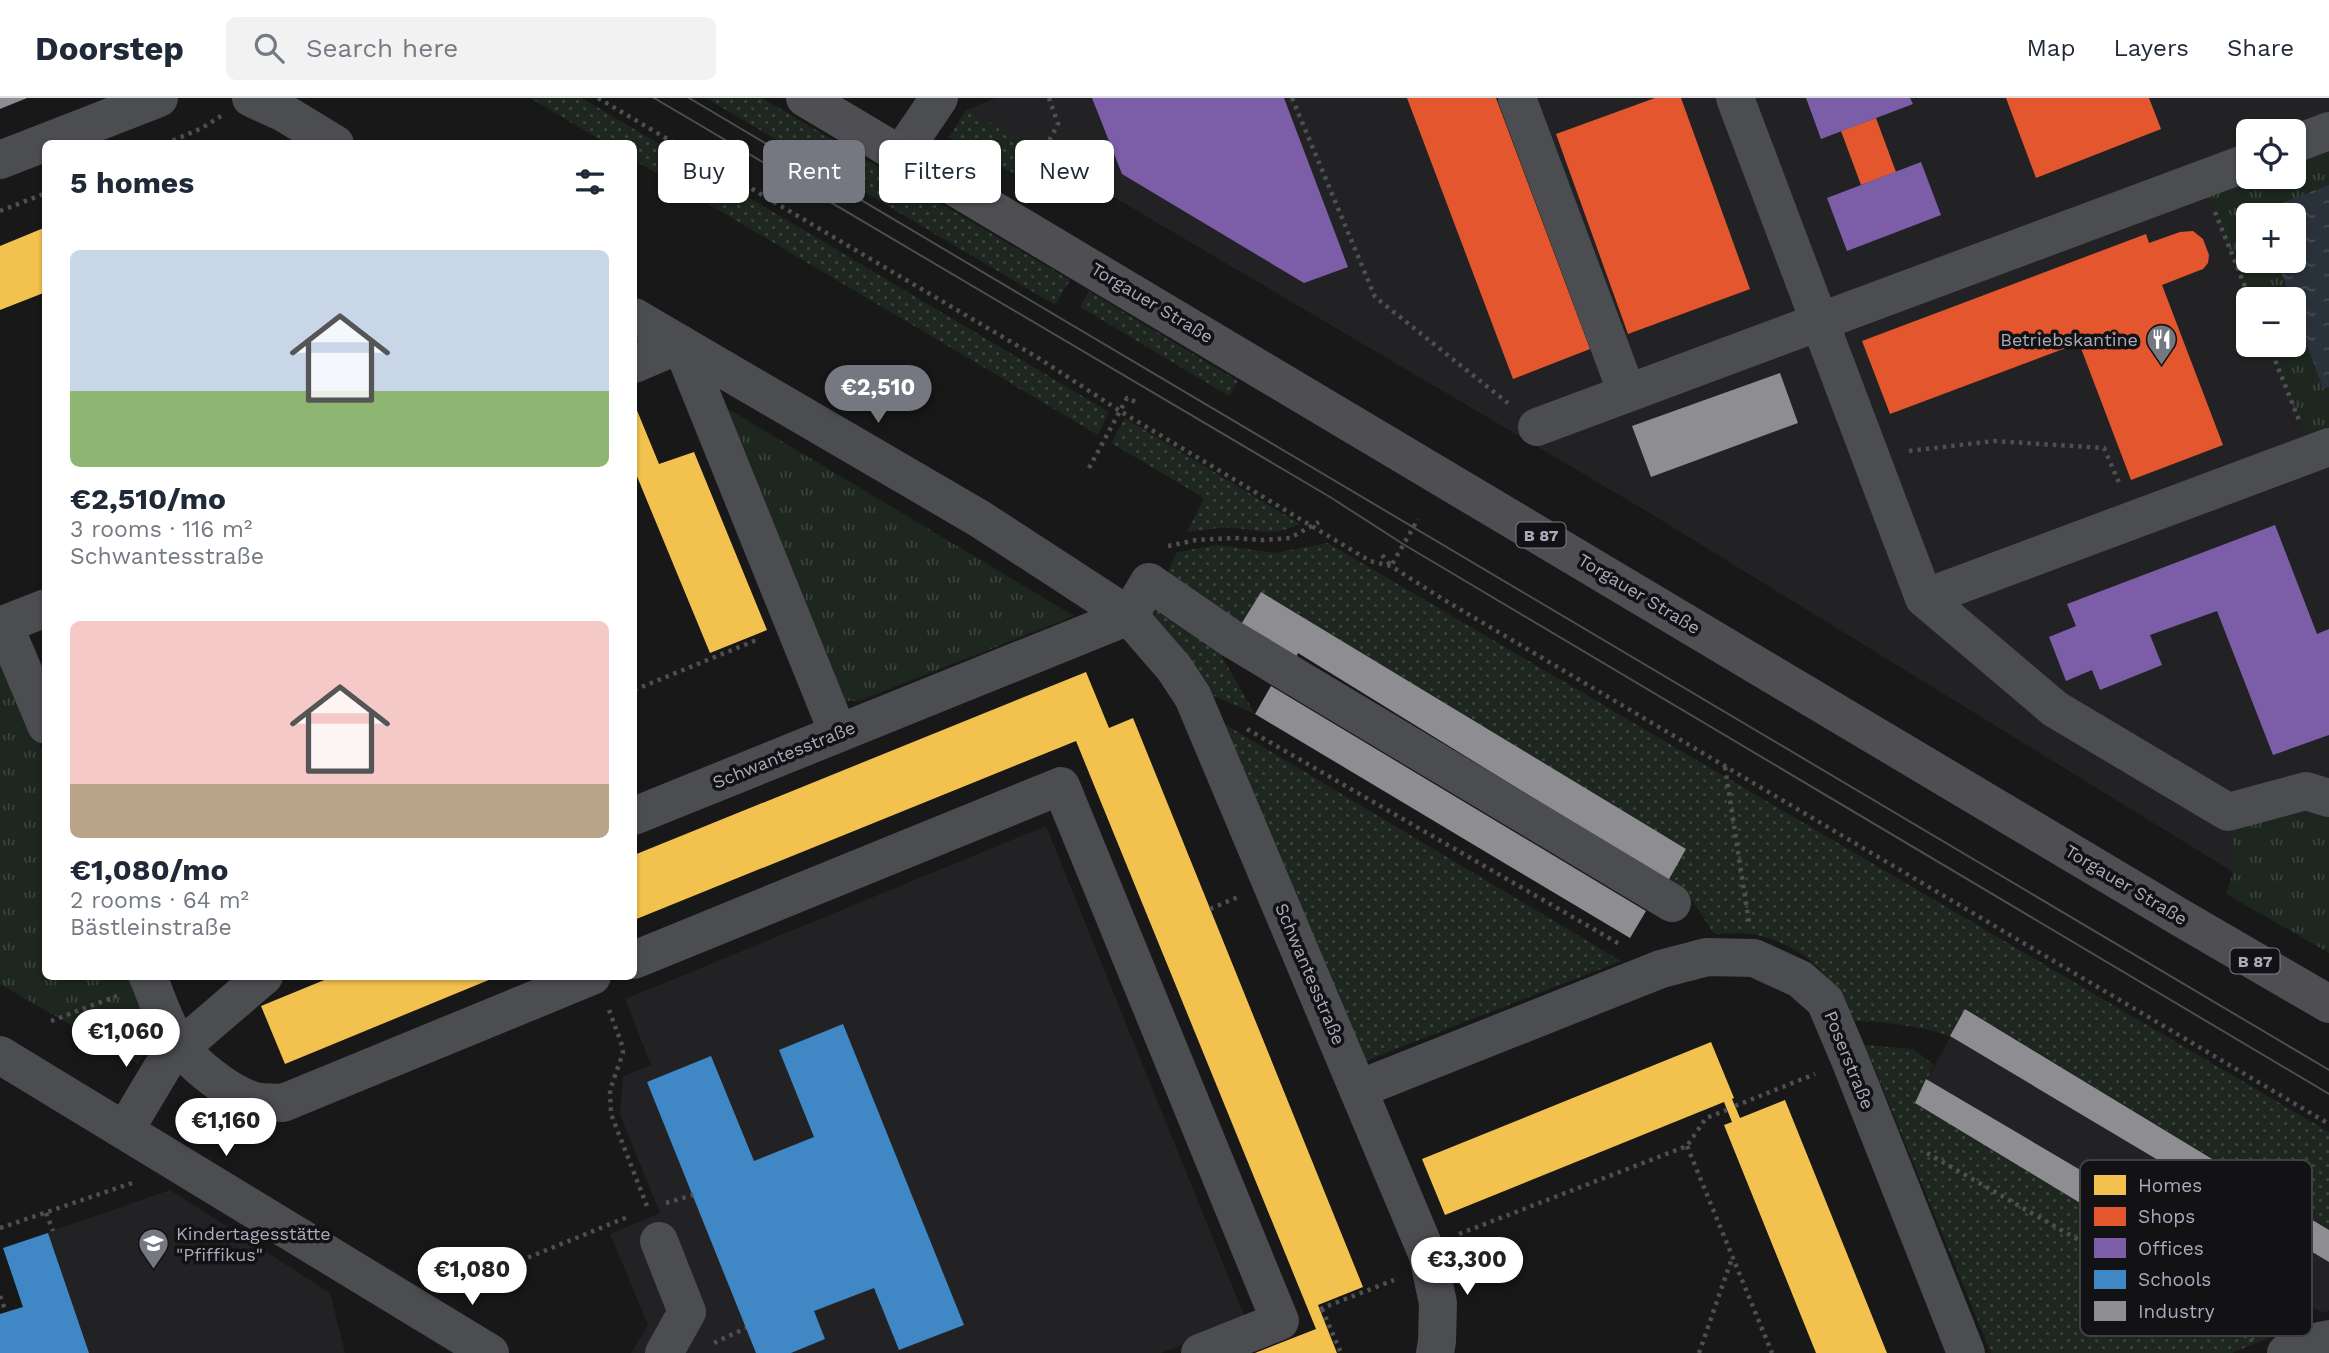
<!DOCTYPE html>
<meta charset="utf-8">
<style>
:root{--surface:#fff;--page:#f2f2f3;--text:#1f2937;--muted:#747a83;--line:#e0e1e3;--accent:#767881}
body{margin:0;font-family:"Work Sans",sans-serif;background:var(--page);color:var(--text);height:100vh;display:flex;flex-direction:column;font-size:26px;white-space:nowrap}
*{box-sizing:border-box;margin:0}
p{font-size:23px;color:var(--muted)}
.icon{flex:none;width:38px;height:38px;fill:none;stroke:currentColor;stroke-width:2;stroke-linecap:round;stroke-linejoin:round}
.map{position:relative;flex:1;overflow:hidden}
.sheet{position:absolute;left:42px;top:42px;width:595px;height:840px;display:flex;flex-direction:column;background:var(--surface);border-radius:10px;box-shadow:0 2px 5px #0004}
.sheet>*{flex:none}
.banner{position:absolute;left:658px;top:42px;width:665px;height:63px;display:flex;gap:14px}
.controls{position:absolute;left:2236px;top:21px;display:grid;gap:14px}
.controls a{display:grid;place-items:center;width:70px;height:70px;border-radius:10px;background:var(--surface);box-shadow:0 2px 5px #0004;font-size:35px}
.price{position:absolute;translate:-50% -60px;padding:0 16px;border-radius:24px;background:#fff;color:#222;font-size:23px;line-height:46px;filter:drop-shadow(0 2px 4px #0008)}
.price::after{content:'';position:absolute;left:50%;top:42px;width:21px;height:16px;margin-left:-10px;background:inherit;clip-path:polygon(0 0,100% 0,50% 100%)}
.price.active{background:var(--accent);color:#fff}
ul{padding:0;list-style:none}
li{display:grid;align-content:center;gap:14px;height:371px;padding:0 28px}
li span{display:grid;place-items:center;height:217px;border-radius:10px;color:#555}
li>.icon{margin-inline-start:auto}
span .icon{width:126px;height:126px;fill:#fffc;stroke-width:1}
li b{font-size:30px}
h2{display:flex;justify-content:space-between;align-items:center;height:84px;padding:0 28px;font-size:30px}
.pill{padding:0 24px;border-radius:10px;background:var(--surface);box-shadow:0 2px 5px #0004;font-size:24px;line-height:63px}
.pill.active{background:var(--accent);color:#fff}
header{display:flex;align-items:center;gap:42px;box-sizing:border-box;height:98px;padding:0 35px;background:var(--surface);border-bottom:2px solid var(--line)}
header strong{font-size:33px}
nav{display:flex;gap:38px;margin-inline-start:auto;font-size:24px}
.search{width:490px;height:63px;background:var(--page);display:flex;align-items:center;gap:18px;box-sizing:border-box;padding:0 24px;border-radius:10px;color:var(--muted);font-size:26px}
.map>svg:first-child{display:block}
.built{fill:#222224;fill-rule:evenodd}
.grass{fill:url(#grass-dots)}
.park{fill:url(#park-tufts);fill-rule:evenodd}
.water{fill:url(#water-ripples)}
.homes{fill:#f2c14e}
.shops{fill:#e4572e}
.offices{fill:#7b5ea7}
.schools{fill:#3f88c5}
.industry{fill:#8d8d92}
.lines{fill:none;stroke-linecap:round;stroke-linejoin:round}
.path{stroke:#4e4e53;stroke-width:4.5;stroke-dasharray:3.5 5;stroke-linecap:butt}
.minor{stroke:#4c4d51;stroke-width:38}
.major{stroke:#4e4e53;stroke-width:38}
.tram{stroke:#4c4d50;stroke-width:2}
.labels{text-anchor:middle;stroke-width:7;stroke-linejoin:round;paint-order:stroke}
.shield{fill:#121214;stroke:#7b7d88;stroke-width:2}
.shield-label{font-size:16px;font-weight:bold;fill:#a8abba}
.street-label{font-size:18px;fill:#a8abba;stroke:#121214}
.poi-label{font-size:18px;fill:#a8abba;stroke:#121214;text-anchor:end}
.key{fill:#121214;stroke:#3f4046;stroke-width:2}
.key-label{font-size:19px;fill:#a8abba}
</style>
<header>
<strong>Doorstep</strong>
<div class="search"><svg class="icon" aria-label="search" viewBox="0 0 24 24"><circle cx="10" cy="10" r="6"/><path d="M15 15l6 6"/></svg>Search here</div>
<nav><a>Map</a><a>Layers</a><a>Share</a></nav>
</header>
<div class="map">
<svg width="2329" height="1255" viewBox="0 0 2329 1255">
<defs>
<pattern id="grass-dots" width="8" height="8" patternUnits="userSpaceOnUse" patternTransform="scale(1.75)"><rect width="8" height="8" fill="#1d261f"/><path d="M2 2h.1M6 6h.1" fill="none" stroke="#3b433d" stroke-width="1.8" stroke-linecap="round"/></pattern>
<pattern id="park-tufts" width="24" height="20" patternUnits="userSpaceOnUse" patternTransform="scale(1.75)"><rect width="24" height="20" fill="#1d261f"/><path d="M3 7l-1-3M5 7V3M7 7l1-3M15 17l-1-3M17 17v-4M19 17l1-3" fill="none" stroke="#3b433d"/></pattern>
<pattern id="water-ripples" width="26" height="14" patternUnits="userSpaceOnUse" patternTransform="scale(1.75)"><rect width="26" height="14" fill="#29313b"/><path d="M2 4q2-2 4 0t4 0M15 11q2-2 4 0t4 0" fill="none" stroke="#454c55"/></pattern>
</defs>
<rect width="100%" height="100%" fill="#181818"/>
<path class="built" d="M996,0H2329V828L2233,774L1643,411L966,12ZM2249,33H2294V79H2249ZM2249,117H2294V163H2249ZM2249,201H2294V247H2249Z
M1046,728L1246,1222L1161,1255H631L648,1227L610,1136L660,1115L620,1017L623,978L651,967L625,901Z
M1965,911L2329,1131V1212L2323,1215L2281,1191L2265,1217L1915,1005Z
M170,1092L330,1195L345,1255H0V1216L23,1208L3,1150Z"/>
<path class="grass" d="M530,0H582L1109,314L1098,337L634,62V46L606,45Z
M706,0H762L1070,182L1055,207Z
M966,12L1036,49L1020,79L949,39Z
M1089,193L1238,283L1229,298L1080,209Z
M1125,320L1300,426C1270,439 1263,432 1233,430C1218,429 1202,433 1187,434L1204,400L1111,345Z
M1328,445L2329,1034V1131L1966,911L1950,938C1918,928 1888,924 1855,923C1829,878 1811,851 1757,837C1744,834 1727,836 1714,836L1690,799L1668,783L1685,751L1261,494L1240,528L1166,478L1177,454L1217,447L1275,455Z
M1158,506L1224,554L1222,559L1255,616L1210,596L1150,519Z
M1218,622L1621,863L1363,964Z
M1865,947L1913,951L1934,967L1915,1005L2265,1217L2281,1190L2295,1199L2283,1234L2232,1255H1991Z"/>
<path class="park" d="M2329,33V349L2312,355L2269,247H2294V201H2250L2202,82L2294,79V46ZM2249,117H2294V163H2249Z
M715,303L1074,518L859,603H834Z
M0,558L4,560L45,659L46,878L137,879L159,932L138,966L0,886Z
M2289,715H2329V855L2226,796L2233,774L2232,725Z"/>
<path class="water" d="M2329,87V289L2323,291L2294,211V201H2291L2277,163H2294V117H2260L2259,114Z"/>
<path class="homes" d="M46,129V194L0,212V148Z
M636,310L659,366L694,354L767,532L710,555L636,376L634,377V311Z
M1086,574L1109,630L1133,620L1363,1189L1318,1207L1337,1255H1255L1316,1231L1076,643L634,822V757Z
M334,878H496V879L285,966L261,908Z
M1711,944L1734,1000L1732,1001L1740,1020L1785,1002L1887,1255H1816L1724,1027L1732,1024L1724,1004L1445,1117L1422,1061Z"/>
<path class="shops" d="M1407,0H1496L1590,251L1513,281Z
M1655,0H1681L1750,191L1628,236L1556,36Z
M2006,0H2149L2161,31L2036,80Z
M1876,20L1896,74L1861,87L1841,33Z
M2193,133L2203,141L2209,157L2208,165L2203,171L2162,187L2223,347L2131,382L2079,245L1890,316L1862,243L2146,136L2149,145L2180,134Z"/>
<path class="offices" d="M1092,0H1284L1348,169L1304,185L1122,76Z
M1806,0H1910L1913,6L1821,41Z
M1921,64L1941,117L1847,153L1827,100Z
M2275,427L2317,536L2329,531V637L2273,657L2217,513L2150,537L2162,567L2100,592L2092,572L2066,583L2049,539L2076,528L2067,506Z"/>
<path class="schools" d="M843,926L964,1227L899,1252L874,1190L814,1213L825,1241L791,1255H756L647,984L711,958L754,1063L814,1039L779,952Z
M48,1135L89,1255H0V1216L23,1209L3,1150Z"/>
<path class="industry" d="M0,0H27L0,11Z
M1780,275L1798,325L1651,379L1632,328Z
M1261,494L1686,751L1668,783L1298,555L1296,559L1240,528Z
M1271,588L1646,813L1630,840L1255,616Z
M1965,911L2329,1132V1164L1950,938Z
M1926,981L2281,1190L2265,1217L1915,1005Z"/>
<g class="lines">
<path class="path" d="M598,0L1040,261L1120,313L1370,463L1391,468L1441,500L2329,1026
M1292,0L1375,199L1509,306
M165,46L202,30L221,18
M1025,87L1058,26L1049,0
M0,113L46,95
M2215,114L2250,201
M2269,247L2299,322
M1909,353L1994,343L2104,350L2120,387
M1089,370L1127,300L1136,304
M1168,448L1196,442L1234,440L1263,442L1290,440L1319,424
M1382,457L1391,468L1418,421
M634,592L759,541
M1247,631L1621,847
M1725,669L1749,825
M1210,811L1238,799
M609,912L621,944L623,955L610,992L611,1016L647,1108
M51,923L117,898
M1735,1008L1815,976
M1687,1048L1772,1255
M1927,1055L2253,1242
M666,1105L693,1097
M46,1115L53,1133
M0,1130L135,1084
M1459,1136L1687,1048L1706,1020L1727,1012
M438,1179L445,1165
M473,1182L630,1118
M0,1198L6,1214
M1320,1211L1394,1182
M1322,1211L1341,1255
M714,1245L746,1230
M1699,1255L1732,1160"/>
<path class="minor" d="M251,0L284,15L335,46
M1517,0L1627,295
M1735,0L1924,500L2055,611L2228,714L2306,693L2329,700
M2294,46L2329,33
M901,56L939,0
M0,62L159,0
M634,219L980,421L1129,518L1174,570L1193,599L1428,1158L1438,1205L1437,1243L1435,1255
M634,266L681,246L838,635
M1537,329L2249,64
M1924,500L2329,349
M4,527L46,627
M0,528L46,510
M634,718L1129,518L1149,484L1232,541L1672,805
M634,862L1061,688L1280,1223L1200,1255
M148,878C156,899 163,920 174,939C187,963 229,996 255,1003C264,1005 274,1004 283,1005L592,878
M0,957L490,1255
M1359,991L1661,871L1707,859L1754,860L1800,881L1825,903L1850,962L1966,1255
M125,1032L165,965L180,950L264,878
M659,1143L687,1214L664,1255
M2286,1255L2306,1246L2329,1241"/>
<path class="major" d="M805,0L2181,820L2329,906"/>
<path class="tram" d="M654,0L1330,399L1403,446L2329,996
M689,0L2329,972"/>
</g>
<defs>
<symbol id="restaurant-pin" viewBox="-11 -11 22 30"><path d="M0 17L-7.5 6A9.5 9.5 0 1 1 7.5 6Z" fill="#767881" stroke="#121214"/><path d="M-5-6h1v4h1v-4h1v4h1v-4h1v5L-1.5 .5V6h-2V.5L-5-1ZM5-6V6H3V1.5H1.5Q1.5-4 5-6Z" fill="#fff"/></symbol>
<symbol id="school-pin" viewBox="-11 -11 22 30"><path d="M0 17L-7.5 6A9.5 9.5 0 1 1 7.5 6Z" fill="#767881" stroke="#121214"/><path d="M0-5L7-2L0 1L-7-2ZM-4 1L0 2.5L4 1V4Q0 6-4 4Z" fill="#fff"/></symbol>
</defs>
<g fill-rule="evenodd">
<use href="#restaurant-pin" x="2144" y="224" width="35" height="47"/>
<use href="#school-pin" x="136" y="1128" width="35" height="47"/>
</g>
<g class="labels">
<g class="shield">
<rect x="1516.5" y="424.5" width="49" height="25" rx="5"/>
<rect x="2230.5" y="850.5" width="49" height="25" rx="5"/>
</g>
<g class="shield-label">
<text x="1541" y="443">B 87</text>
<text x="2255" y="869">B 87</text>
</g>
<g class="street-label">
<text transform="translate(1152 205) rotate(31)" y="6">Torgauer Straße</text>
<text transform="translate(1639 496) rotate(31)" y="6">Torgauer Straße</text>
<text transform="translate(784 657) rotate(-22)" y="6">Schwantesstraße</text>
<text transform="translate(2126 787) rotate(31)" y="6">Torgauer Straße</text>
<text transform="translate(1310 876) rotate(67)" y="6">Schwantesstraße</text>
<text transform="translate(1849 962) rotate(68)" y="6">Poserstraße</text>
</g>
<g class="poi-label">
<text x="2138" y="248">Betriebskantine</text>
<text x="176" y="1142" text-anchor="start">Kindertagesstätte<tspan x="176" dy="21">"Pfiffikus"</tspan></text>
</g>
</g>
<rect x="2080" y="1062" width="232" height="176" rx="10" class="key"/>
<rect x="2094" y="1077" width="32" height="20" fill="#f2c14e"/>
<rect x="2094" y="1109" width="32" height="19" fill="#e4572e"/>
<rect x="2094" y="1140" width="32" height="20" fill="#7b5ea7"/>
<rect x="2094" y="1172" width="32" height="19" fill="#3f88c5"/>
<rect x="2094" y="1203" width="32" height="20" fill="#8d8d92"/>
<g class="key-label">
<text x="2138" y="1094">Homes</text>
<text x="2138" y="1125">Shops</text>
<text x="2138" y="1157">Offices</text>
<text x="2138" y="1188">Schools</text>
<text x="2138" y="1220">Industry</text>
</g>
</svg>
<div class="controls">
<a><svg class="icon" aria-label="locate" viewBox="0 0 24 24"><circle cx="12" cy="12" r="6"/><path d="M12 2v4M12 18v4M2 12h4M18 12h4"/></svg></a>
<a>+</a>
<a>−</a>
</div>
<b class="price active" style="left:878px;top:327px">€2,510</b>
<b class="price" style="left:126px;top:971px">€1,060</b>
<b class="price" style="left:226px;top:1060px">€1,160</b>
<b class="price" style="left:1467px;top:1199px">€3,300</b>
<b class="price" style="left:472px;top:1209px">€1,080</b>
<div class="banner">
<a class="pill">Buy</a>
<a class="pill active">Rent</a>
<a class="pill">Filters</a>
<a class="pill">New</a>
</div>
<section class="sheet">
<h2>5 homes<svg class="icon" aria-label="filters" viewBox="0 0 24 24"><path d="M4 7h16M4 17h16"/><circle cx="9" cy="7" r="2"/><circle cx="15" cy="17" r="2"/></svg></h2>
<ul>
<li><span style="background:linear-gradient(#c9d6e8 65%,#8fb573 0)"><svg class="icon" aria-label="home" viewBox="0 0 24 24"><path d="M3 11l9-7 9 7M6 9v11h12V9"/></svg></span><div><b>€2,510/mo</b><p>3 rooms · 116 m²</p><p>Schwantesstraße</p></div></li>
<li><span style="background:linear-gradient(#f6c9c9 75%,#b9a48a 0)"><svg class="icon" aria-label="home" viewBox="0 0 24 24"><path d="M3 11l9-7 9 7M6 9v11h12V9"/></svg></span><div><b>€1,080/mo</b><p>2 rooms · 64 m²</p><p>Bästleinstraße</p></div></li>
</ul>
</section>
</div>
